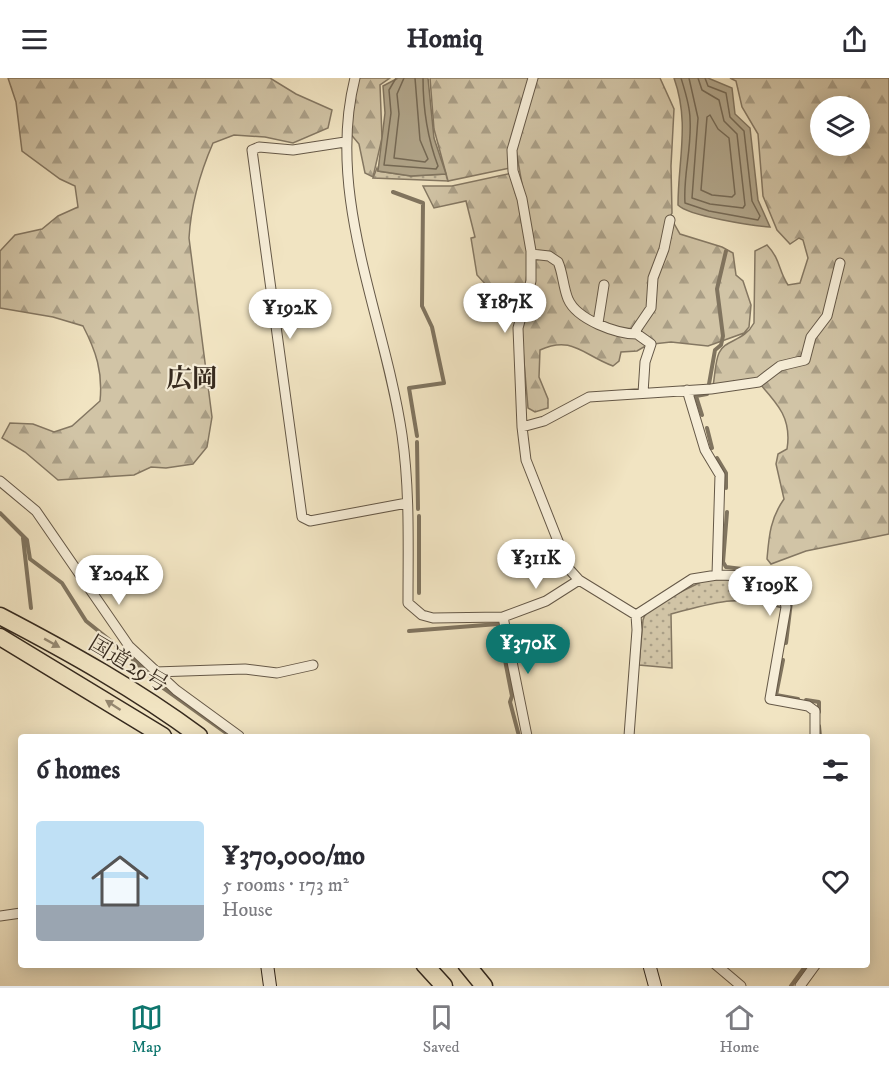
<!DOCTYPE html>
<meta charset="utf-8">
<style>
:root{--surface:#fff;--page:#f7f7f7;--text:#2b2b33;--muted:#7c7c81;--line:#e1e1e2;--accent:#0f766e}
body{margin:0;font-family:"IM FELL DW Pica","Noto Serif JP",serif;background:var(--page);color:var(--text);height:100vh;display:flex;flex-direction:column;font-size:22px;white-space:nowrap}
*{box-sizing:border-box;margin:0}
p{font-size:20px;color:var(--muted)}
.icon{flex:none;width:33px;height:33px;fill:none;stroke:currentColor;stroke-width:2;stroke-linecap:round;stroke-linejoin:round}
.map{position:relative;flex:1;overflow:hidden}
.sheet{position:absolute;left:18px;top:656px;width:852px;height:234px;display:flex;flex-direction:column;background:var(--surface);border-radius:6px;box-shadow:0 3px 15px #0003}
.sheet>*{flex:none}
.fabs{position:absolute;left:810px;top:18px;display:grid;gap:12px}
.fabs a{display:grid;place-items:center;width:60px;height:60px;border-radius:50%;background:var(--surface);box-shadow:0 3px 15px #0003;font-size:30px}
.price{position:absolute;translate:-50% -51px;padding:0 14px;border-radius:21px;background:#fff;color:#222;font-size:20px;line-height:39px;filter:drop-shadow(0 2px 3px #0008)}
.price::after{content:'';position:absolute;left:50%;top:36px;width:18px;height:14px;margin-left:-9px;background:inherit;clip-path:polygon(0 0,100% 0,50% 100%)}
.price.active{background:var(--accent);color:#fff}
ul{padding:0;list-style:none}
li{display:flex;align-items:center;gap:18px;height:150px;padding:0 18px}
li+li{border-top:2px solid var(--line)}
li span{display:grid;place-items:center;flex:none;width:168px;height:120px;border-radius:6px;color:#555}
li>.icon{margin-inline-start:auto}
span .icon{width:72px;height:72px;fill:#fffc;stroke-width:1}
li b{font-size:26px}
h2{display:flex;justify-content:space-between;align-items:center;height:72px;padding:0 18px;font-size:26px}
header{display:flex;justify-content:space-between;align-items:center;height:78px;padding:0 18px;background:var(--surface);font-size:27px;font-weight:700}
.tab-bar{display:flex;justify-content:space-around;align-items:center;height:84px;border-top:2px solid var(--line);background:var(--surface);font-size:16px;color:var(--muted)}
.tab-bar a{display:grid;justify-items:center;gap:3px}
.tab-bar .active{color:var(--accent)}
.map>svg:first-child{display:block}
.grass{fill:url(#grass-dots);stroke:#847762;stroke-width:1.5}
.forest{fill:url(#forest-firs);stroke:#847762;stroke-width:1.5;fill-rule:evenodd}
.water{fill:#b1a58a;stroke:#80745f;stroke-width:1.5}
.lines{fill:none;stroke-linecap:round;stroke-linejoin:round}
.shore{stroke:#746854;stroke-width:1.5}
.stream{stroke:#80745f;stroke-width:4}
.street-casing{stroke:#655847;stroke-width:11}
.secondary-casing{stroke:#362a1e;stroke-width:14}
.highway-casing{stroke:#362a1e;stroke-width:19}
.street{stroke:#f6edd7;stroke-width:9}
.secondary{stroke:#f6edd7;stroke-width:12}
.highway{stroke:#f1e4c2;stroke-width:16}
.oneway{fill:#948770}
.labels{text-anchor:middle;stroke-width:4.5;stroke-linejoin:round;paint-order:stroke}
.street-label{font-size:22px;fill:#362a1e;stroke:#f6edd7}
.quarter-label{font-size:26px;font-weight:bold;fill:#362a1e;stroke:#f6edd7}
</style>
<header><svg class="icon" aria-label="menu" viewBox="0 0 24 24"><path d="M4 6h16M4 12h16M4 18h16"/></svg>Homiq<svg class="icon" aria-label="share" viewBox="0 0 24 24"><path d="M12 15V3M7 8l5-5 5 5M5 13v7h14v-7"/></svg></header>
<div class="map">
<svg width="889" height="908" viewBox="0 0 889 908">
<defs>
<pattern id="grass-dots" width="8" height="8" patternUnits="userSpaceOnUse" patternTransform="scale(1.5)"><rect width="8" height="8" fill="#d1c4a6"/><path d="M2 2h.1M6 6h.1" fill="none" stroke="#aa9f87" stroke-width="1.8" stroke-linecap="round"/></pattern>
<pattern id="forest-firs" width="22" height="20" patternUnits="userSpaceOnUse" patternTransform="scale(1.5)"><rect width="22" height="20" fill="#d1c4a6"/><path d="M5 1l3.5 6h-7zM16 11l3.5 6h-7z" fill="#aa9f87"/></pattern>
</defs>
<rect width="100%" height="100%" fill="#f1e4c2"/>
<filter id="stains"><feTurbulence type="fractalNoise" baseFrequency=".00333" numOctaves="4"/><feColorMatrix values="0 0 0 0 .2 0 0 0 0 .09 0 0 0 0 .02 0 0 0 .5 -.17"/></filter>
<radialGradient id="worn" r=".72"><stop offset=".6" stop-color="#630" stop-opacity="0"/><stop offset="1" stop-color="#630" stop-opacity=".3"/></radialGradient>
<path class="grass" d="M377,90L378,93L411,98L446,96L448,103L373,100Z
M755,501L783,525V530C734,517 720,523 671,536L672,590L639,587L643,542L646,534L658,525L705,502Z"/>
<path class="forest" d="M8,0H270L296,16L332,32L328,50L293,65L265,59L234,57L213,65C200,95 191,126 189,160L212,339L207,369L193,386L166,390L151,389L134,397L58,402L25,374L2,360L10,345L33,346L54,354L72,348L100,323C103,294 96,273 83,248L53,239L0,230V173L15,157L42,151L58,138L78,129L75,108L60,101L22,73L16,24Z
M358,0H390L380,7L382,60L373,99L365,95L359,66L349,54Z
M430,0H529L510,90L448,103L434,51Z
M536,0H660L674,31L671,88L672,135L666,146L649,229L634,254L592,241L571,223L560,183L534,175L516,72Z
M730,0H889V456L806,473L771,486L767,481C769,458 770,441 784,421L776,386L778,376L787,371C792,341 778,326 759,305L772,299L782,289L806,283L814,258L827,241L842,185H838L826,233L809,258L803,281L781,286L770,296L756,302L713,308C715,298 715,284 719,275C725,261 744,264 754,245L755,173L767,167C781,182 778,192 788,207L800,205L808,180L803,162L799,160L790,166L777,152L763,118L758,56L742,29L736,3ZM820,28H860V68H820Z
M512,95C520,135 537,181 521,221L498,220L477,197L471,160L475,159L466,123L434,130L423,108H452Z
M672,142L680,156L722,169L733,175L736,197L743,203L751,227L749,249L744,255L708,268L671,264L653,266L640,255L651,234L655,201Z
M534,179L554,182L576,235L635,257L649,266L637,273L621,274L619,283L613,288C583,277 572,257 540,272L539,299L548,321V330L535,334L528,330L521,249L535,201Z"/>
<path class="water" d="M398,0H428L434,60L446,96L411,98L378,93L385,35L383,8Z
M674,0H708L732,10L735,36L750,50L758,122L770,149C754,148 688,138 678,127C678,82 690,45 674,0Z"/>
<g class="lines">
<path class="shore" d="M396,0L389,12L391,35L384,87L436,91L438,88C427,59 423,32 423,0
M404,0L397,16L399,36L394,80L425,84L428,81L420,62L415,0
M681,0C685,13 690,28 690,41C692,70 683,97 685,125L709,133L758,142L760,138L752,123L744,53L730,39L726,15L708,8L705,0
M689,0L698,40L692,120L710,126L743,130L745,127L737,56L724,43L719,22L702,12L698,0
M710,37L718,51L729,60L735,116L732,119L712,117L701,112L707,39Z"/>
<path class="stream" d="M393,114L423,125L422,228L432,249L444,305L409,310L417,358
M709,306L715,272L721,267L723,258L717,211L726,173
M702,337L696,318L707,316
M707,350L712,370
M417,364L418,431
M717,380L726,395V410
M727,434L723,484L726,489L758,493L765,497
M0,435L27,462L30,481L62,505L86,543L116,567
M419,438V515
M23,460L31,530
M771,502L786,516
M409,553L498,546L512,618L510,624L519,658
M786,565L791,524
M124,573L162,609L225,654
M783,582L776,617L798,621
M806,622L819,624V634
M819,648L820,658
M791,908L807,886"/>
<defs>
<path id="street" d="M355,0C325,118 385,240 402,357C410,412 408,469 408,525L422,537L433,540L503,539L546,523L579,502
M533,0L512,72L513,93L522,121L531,173V203L518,250L522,349L526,382L569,491L579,502L636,537
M345,64L293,72L259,69L252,72L302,439L310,443L407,425
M531,176L549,178L558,184C563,195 563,209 568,221C577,242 617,256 637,256
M598,245L604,207
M687,312L705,372L720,397L717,497
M643,315L645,284L651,266L637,256L636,252L651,230L653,200L664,171L670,142
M522,349L544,343L589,319L711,311L759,304L780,288L805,282L811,259L827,238L840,185
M0,403L36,433L129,568L176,612L239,658
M636,537L692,501L717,497L752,498L761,502L785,524L786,529L770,621L808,628L815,633V658
M503,539L527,658
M155,594L245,591L277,595L313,587
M629,658L637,552L636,537
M0,838L21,835
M715,886L741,908
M800,908L816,886"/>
<path id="secondary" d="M267,886L270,908
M649,886L655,908"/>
<path id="highway" d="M0,538C69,574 137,612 199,658
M0,559L163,658
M424,886L444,908
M466,886L484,908"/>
</defs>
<use href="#street" class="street-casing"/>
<use href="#secondary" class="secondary-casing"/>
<use href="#highway" class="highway-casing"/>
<use href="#street" class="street"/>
<use href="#secondary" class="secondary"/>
<use href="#highway" class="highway"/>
</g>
<defs><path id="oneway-solid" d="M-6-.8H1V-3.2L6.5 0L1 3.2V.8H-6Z" transform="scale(1.5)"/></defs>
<g class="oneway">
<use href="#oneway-solid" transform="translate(52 565) rotate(29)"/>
<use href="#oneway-solid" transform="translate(113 627) rotate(-147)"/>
</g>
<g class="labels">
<g class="street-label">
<text transform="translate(129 585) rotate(31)" y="8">国道29号</text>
</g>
<g class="quarter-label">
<text x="192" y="309">広岡</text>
</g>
</g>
<rect width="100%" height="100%" filter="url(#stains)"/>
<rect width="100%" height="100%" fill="url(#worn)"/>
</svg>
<div class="fabs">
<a><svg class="icon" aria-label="layers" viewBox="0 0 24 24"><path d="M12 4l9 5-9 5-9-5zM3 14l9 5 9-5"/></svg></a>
</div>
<b class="price" style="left:505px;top:256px">¥187K</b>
<b class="price" style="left:290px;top:262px">¥192K</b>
<b class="price" style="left:536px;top:512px">¥311K</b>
<b class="price" style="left:119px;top:528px">¥204K</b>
<b class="price" style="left:770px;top:539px">¥109K</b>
<b class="price active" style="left:528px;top:597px">¥370K</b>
<section class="sheet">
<h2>6 homes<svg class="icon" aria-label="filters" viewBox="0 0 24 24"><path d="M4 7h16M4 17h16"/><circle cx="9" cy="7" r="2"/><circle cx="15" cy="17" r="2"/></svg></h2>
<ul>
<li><span style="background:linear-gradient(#bfe0f5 70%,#9aa5b1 0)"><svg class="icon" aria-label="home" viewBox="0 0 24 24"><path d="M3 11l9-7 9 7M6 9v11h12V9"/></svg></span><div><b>¥370,000/mo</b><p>5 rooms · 173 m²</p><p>House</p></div><svg class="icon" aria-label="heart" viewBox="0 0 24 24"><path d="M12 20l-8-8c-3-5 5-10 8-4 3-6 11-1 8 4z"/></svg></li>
</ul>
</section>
</div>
<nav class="tab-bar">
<a class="active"><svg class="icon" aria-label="map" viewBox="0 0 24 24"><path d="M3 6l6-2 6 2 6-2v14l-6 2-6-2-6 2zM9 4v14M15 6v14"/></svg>Map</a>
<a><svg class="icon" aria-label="saved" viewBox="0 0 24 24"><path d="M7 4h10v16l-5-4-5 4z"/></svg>Saved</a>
<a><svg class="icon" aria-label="home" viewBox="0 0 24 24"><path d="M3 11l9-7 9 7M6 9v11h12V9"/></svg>Home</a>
</nav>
